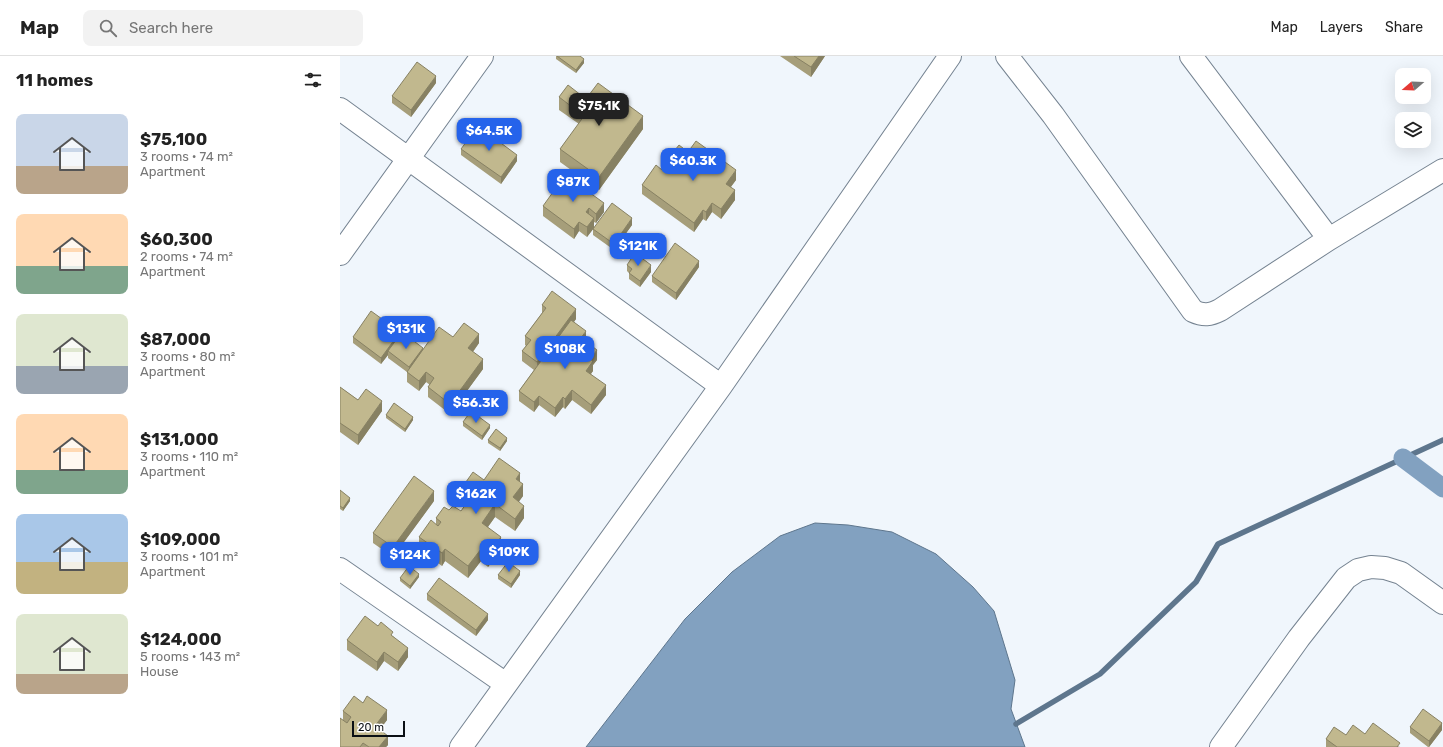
<!DOCTYPE html>
<meta charset="utf-8">
<style>
:root{--surface:#fff;--page:#f2f2f2;--text:#222;--muted:#767676;--line:#e0e0e0;--accent:#2563eb}
body{margin:0;font-family:Rubik,sans-serif;background:var(--page);color:var(--text);height:100vh;display:flex;flex-direction:column;font-size:15px;white-space:nowrap}
*{box-sizing:border-box;margin:0}
p{font-size:13px;color:var(--muted)}
.icon{flex:none;width:22px;height:22px;fill:none;stroke:currentColor;stroke-width:2;stroke-linecap:round;stroke-linejoin:round}
.map{position:relative;flex:1;overflow:hidden}
.panel{display:flex;flex-direction:column;background:var(--surface);width:340px}
.panel>*{flex:none}
.needle{width:26px;rotate:251deg}
.buttons{position:absolute;left:1055px;top:12px;display:grid;gap:8px}
.buttons a{display:grid;place-items:center;width:36px;height:36px;border-radius:8px;background:var(--surface);box-shadow:0 4px 16px #0002;font-size:20px}
.scale{position:absolute;left:12px;bottom:10px;width:53px;box-sizing:border-box;padding-left:4px;border:2px solid #0b1015;border-top:0;font-size:11px;line-height:14px;white-space:nowrap;color:#0b1015;-webkit-text-stroke:3px #fff;paint-order:stroke}
.price{position:absolute;translate:-50% -34px;padding:0 9px;border-radius:8px;background:var(--accent);color:#fff;font-size:13px;line-height:26px;filter:drop-shadow(0 1px 2px #0008)}
.price::after{content:'';position:absolute;left:50%;top:24px;width:12px;height:9px;margin-left:-6px;background:inherit;clip-path:polygon(0 0,100% 0,50% 100%)}
.price.selected{background:#222;color:#fff}
ul{padding:0;list-style:none}
li{display:flex;align-items:center;gap:12px;height:100px;padding:0 16px}
li span{display:grid;place-items:center;flex:none;width:112px;height:80px;border-radius:8px;color:#555}
li>.icon{margin-inline-start:auto}
span .icon{width:48px;height:48px;fill:#fffc;stroke-width:1}
li b{font-size:17px}
h2{display:flex;justify-content:space-between;align-items:center;height:48px;padding:0 16px;font-size:17px}
header{display:flex;align-items:center;gap:24px;box-sizing:border-box;height:56px;padding:0 20px;background:var(--surface);border-bottom:1px solid var(--line)}
header strong{font-size:19px}
nav{display:flex;gap:22px;margin-inline-start:auto;font-size:14px}
.search{width:280px;height:36px;background:var(--page);display:flex;align-items:center;gap:10px;box-sizing:border-box;padding:0 14px;border-radius:8px;color:var(--muted);font-size:15px}
main{display:flex;flex:1;min-height:0}
.map>svg:first-child{display:block}
.water{fill:#82a1c0;stroke:#5e768d}
.lines{fill:none;stroke-linecap:round;stroke-linejoin:round}
.stream{stroke:#5e768d;stroke-width:5.5}
.canal{stroke:#82a1c0;stroke-width:19}
.minor-casing{stroke:#758391;stroke-width:24}
.minor{stroke:#fff;stroke-width:22}
.wall{fill:#a69e7a}
.shaded-wall{fill:#878163}
.building{fill:#c1b88e;stroke:#878163}
</style>
<header>
<strong>Map</strong>
<div class="search"><svg class="icon" aria-label="search" viewBox="0 0 24 24"><circle cx="10" cy="10" r="6"/><path d="M15 15l6 6"/></svg>Search here</div>
<nav><a>Map</a><a>Layers</a><a>Share</a></nav>
</header>
<main>
<section class="panel">
<h2>11 homes<svg class="icon" aria-label="filters" viewBox="0 0 24 24"><path d="M4 7h16M4 17h16"/><circle cx="9" cy="7" r="2"/><circle cx="15" cy="17" r="2"/></svg></h2>
<ul>
<li><span style="background:linear-gradient(#c9d6e8 65%,#b9a48a 0)"><svg class="icon" aria-label="home" viewBox="0 0 24 24"><path d="M3 11l9-7 9 7M6 9v11h12V9"/></svg></span><div><b>$75,100</b><p>3 rooms · 74 m²</p><p>Apartment</p></div></li>
<li><span style="background:linear-gradient(#ffd9b3 65%,#7fa58c 0)"><svg class="icon" aria-label="home" viewBox="0 0 24 24"><path d="M3 11l9-7 9 7M6 9v11h12V9"/></svg></span><div><b>$60,300</b><p>2 rooms · 74 m²</p><p>Apartment</p></div></li>
<li><span style="background:linear-gradient(#dfe7d0 65%,#9aa5b1 0)"><svg class="icon" aria-label="home" viewBox="0 0 24 24"><path d="M3 11l9-7 9 7M6 9v11h12V9"/></svg></span><div><b>$87,000</b><p>3 rooms · 80 m²</p><p>Apartment</p></div></li>
<li><span style="background:linear-gradient(#ffd9b3 70%,#7fa58c 0)"><svg class="icon" aria-label="home" viewBox="0 0 24 24"><path d="M3 11l9-7 9 7M6 9v11h12V9"/></svg></span><div><b>$131,000</b><p>3 rooms · 110 m²</p><p>Apartment</p></div></li>
<li><span style="background:linear-gradient(#a9c7e8 60%,#c2b280 0)"><svg class="icon" aria-label="home" viewBox="0 0 24 24"><path d="M3 11l9-7 9 7M6 9v11h12V9"/></svg></span><div><b>$109,000</b><p>3 rooms · 101 m²</p><p>Apartment</p></div></li>
<li><span style="background:linear-gradient(#dfe7d0 75%,#b9a48a 0)"><svg class="icon" aria-label="home" viewBox="0 0 24 24"><path d="M3 11l9-7 9 7M6 9v11h12V9"/></svg></span><div><b>$124,000</b><p>5 rooms · 143 m²</p><p>House</p></div></li>
</ul>
</section>
<div class="map">
<svg width="1103" height="691" viewBox="0 0 1103 691">
<rect width="100%" height="100%" fill="#f0f6fc"/>
<path class="water" d="M475,467L508,469L552,476L596,498L633,531L654,555L675,624L671,653L685,691H246L345,563L392,516L440,480Z"/>
<g class="lines">
<path class="stream" d="M676,668L760,618L856,526L878,488L1103,384"/>
<path class="canal" d="M1063,402L1103,432"/>
<defs>
<path id="minor" d="M667,0L713,59L853,255C864,260 870,259 880,254L989,183L1103,114
M851,0L989,183
M0,53L381,330
M0,198L142,0
M0,513L166,628
M121,691L381,330L610,0
M881,691L959,582L1006,522L1018,514L1031,511L1045,512L1061,517L1103,547"/>
</defs>
<use href="#minor" class="minor-casing"/>
<use href="#minor" class="minor"/>
</g>
<path class="wall" d="M216,0H217L244,7L236,17L216,3Z
M440,0H485L471,21Z
M96,27L71,61L52,47V40Z
M219,41L246,43L303,73L259,134L220,106V93L239,68L219,54Z
M121,93L177,105L161,128L121,99Z
M348,96L396,124L391,131L395,144L381,163L372,156L366,165L363,163L354,176L302,138V129L322,114L334,115L336,112L331,109V99Z
M237,131L264,156L256,167L254,166V171L292,169L274,194L253,179V173L247,181L239,175L234,183L203,160V150Z
M287,209L311,216L300,231L289,223V217L287,215Z
M359,211L336,244L312,226V220Z
M202,249L236,263L234,266L246,284L245,286L257,304L253,309V315L251,318L266,339L251,358L232,344L225,353L223,351L215,361L199,349L194,356L179,345V335L194,314L182,305V295L186,290L185,289V280L202,257Z
M13,281L83,293L113,281L139,287L133,296L143,313L110,358L88,341V331L90,329L86,326L79,335L67,326V316L48,302V299L41,308L13,287Z
M0,331L18,344L42,355L18,389L0,376Z
M46,359L73,364L65,376L46,362Z
M123,366L150,372L142,384L123,370Z
M148,384L167,385L160,395L148,387Z
M144,424L180,426L183,440L179,445L184,462L175,475L155,461L148,471L161,493L148,511L141,505L128,522L105,505L102,510L79,493V481L96,468V462L109,454L121,455L125,449L121,446V433Z
M0,434L10,445L3,455L0,453Z
M94,445L53,501L33,487V477Z
M158,519H180L171,532L158,523Z
M79,521L70,533L60,525V522Z
M87,538L148,564L136,580L87,544Z
M53,580L68,601L58,615L44,605L37,615L7,594V584Z
M3,655L47,664L40,673L48,689L46,691H0L3,664Z
M1070,671L1102,674L1089,691H1088L1070,677Z
M1025,678L1060,691H986V683L1006,679Z"/>
<path class="shaded-wall" d="M479,0H485L471,21V11Z
M244,3V7L236,17V14Z
M96,20V27L71,61V54Z
M303,60V73L259,134V121Z
M177,99V105L161,128V121Z
M396,114V124L386,137V128Z
M237,126V136L234,130Z
M395,134V144L381,163V153Z
M264,147V156L256,167V158Z
M372,147V156L366,165V156Z
M249,152V162L246,156Z
M363,154V163L354,176V167Z
M254,162V172L247,181V171Z
M292,162V169L274,194V188Z
M239,166V175L234,183V173Z
M359,205V211L336,244V237Z
M311,209V216L300,231V225Z
M236,253V263L197,316V306Z
M246,275V284L241,292V282Z
M60,276V283L48,295V299L41,308V302Z
M139,278V287L128,302V292Z
M83,292V298L69,317V311Z
M257,294V304L253,309V315L246,324V315L250,303Z
M143,303V313L110,358V348Z
M86,316V326L79,335V325Z
M266,329V339L251,358V349Z
M232,334V344L225,353V343Z
M199,340V349L194,356V346Z
M223,341V351L215,361V352Z
M42,345V355L18,389V379Z
M73,361V364L65,376V373Z
M150,369V372L142,384V380Z
M167,382V385L160,395V392Z
M180,417V430L176,423Z
M183,428V440L173,454V441Z
M94,435V445L53,501V491Z
M10,442V445L3,455V452Z
M155,448V461L142,479V467Z
M184,450V462L175,475V463Z
M161,481V493L148,511V498Z
M105,493V505L102,510V497Z
M141,493V505L128,522V510Z
M180,515V519L171,532V528Z
M79,518V521L70,533V530Z
M148,558V564L136,580V574Z
M68,592V601L58,615V606Z
M44,596V605L37,615V606Z
M47,654V664L35,680V670Z
M1102,667V674L1089,691V685Z
M48,680V689L46,691H39Z"/>
<path class="building" d="M217,0H240L244,3L236,14Z
M454,0H479L471,11Z
M77,6L96,20L71,54L52,40Z
M258,27L303,60L259,121L220,93L244,60L219,41L228,29L246,43Z
M138,70L177,99L161,121L121,93Z
M356,85L396,114L386,128L395,134L381,153L372,147L366,156L363,154L354,167L302,129L316,109L322,114L326,109L334,115L341,106L331,99L339,89L348,96Z
M226,118L237,126L234,130L237,131L239,129L264,147L256,158L249,152L246,156L254,162L247,171L239,166L234,173L203,150Z
M272,147L292,162L274,188L253,173Z
M335,187L359,205L336,237L312,220Z
M295,197L311,209L300,225L289,217L292,213L287,209Z
M212,235L236,253L197,306L182,295L191,284L185,280L206,252L202,249Z
M31,255L60,276L41,302L13,281Z
M231,264L246,275L241,282L257,294L250,303L253,305L246,315L266,329L251,349L232,334L225,343L223,341L215,352L199,340L194,346L179,335Z
M124,267L139,278L128,292L143,303L110,348L88,331L94,322L86,316L79,325L67,316L99,271L113,281Z
M62,276L83,292L69,311L48,295Z
M0,331L18,344L26,333L42,345L18,379L0,367Z
M54,347L73,361L65,373L46,359Z
M131,355L150,369L142,380L123,366Z
M156,373L167,382L160,392L148,384Z
M159,402L180,417L176,423L183,428L173,441L184,450L175,463L155,448L142,467L161,481L148,498L141,493L128,510L105,493L102,497L79,481L91,464L98,470L101,466L96,462L104,451L109,454L113,450L121,455L131,441L121,433L133,416L144,424Z
M74,420L94,435L53,491L33,477Z
M0,434L10,442L3,452L0,450Z
M168,506L180,515L171,528L158,519Z
M69,510L79,518L70,530L60,522Z
M99,522L148,558L136,574L87,538Z
M25,560L38,570L41,566L53,576L51,579L68,592L58,606L44,596L37,606L7,584Z
M14,640L23,647L27,640L47,654L35,670L48,680L39,691H29L23,687L20,691H0V662L7,667L11,661L3,655Z
M1083,653L1102,667L1089,685L1070,671Z
M1033,667L1060,687L1057,691H997L986,683L994,671L1006,679L1013,669L1025,678Z"/>
</svg>
<div class="buttons">
<a><svg class="needle" viewBox="-14 -14 28 28"><path d="M0-13l5 13h-10z" fill="#e53935"/><path d="M0 13l5-13h-10z" fill="#767676"/></svg></a>
<a><svg class="icon" aria-label="layers" viewBox="0 0 24 24"><path d="M12 4l9 5-9 5-9-5zM3 14l9 5 9-5"/></svg></a>
</div>
<div class="scale">20 m</div>
<b class="price selected" style="left:259px;top:71px">$75.1K</b>
<b class="price" style="left:149px;top:96px">$64.5K</b>
<b class="price" style="left:353px;top:126px">$60.3K</b>
<b class="price" style="left:233px;top:147px">$87K</b>
<b class="price" style="left:298px;top:211px">$121K</b>
<b class="price" style="left:66px;top:294px">$131K</b>
<b class="price" style="left:225px;top:314px">$108K</b>
<b class="price" style="left:136px;top:368px">$56.3K</b>
<b class="price" style="left:136px;top:459px">$162K</b>
<b class="price" style="left:169px;top:517px">$109K</b>
<b class="price" style="left:70px;top:520px">$124K</b>
</div>
</main>
